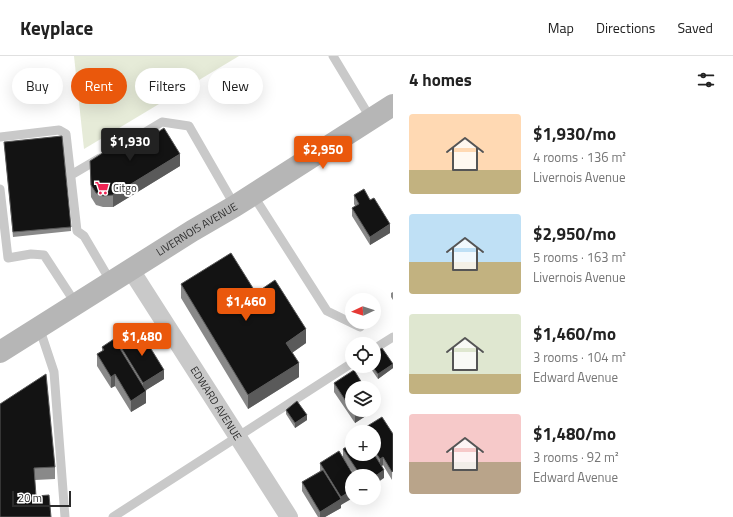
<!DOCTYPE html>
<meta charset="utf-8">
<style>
:root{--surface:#fff;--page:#f6f6f6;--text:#222;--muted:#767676;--line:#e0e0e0;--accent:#ea580c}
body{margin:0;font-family:"Titillium Web",sans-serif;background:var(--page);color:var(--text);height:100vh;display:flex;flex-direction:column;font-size:15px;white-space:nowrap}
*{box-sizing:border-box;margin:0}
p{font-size:13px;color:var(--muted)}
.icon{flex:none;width:22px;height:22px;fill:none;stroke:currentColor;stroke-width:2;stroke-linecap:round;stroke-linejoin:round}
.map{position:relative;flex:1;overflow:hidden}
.panel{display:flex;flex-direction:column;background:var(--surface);width:340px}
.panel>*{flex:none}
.banner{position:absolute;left:12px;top:12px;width:321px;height:36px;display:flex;gap:8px}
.needle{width:26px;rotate:266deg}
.tools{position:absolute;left:345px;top:237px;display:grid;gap:8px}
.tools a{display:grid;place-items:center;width:36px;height:36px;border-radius:50%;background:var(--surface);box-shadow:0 4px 16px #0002;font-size:20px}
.scale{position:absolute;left:12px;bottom:10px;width:59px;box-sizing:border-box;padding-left:4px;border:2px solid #2c2c2c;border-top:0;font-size:11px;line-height:14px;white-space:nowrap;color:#2c2c2c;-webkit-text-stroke:3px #fff;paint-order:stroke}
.price{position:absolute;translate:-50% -34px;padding:0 9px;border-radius:4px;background:var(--accent);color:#fff;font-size:13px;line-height:26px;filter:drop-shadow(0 1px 2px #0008)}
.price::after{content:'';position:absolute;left:50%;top:24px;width:12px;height:9px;margin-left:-6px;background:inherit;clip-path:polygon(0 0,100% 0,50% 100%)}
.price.active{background:#222;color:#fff}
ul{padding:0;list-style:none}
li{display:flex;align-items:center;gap:12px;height:100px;padding:0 16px}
li span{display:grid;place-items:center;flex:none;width:112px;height:80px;border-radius:4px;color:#555}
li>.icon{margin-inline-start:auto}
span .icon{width:48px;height:48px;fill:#fffc;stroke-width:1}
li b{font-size:17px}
h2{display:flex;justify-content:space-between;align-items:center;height:48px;padding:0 16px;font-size:17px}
.chip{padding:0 14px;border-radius:18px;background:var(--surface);box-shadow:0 4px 16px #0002;font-size:14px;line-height:36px}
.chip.active{background:var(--accent);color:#fff}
header{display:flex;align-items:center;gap:24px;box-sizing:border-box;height:56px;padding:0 20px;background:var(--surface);border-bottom:1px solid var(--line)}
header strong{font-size:19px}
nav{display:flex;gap:22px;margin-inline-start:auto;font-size:14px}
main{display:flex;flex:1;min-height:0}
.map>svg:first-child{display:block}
.green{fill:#e6ebd8}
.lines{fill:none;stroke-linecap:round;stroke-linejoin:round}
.lane{stroke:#c9c9c9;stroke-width:9}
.street{stroke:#c9c9c9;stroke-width:18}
.secondary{stroke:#b6b6b6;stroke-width:22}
.wall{fill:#898989}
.shaded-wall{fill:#5a5a5a}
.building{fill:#131313;stroke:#5a5a5a}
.labels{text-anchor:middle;stroke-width:4;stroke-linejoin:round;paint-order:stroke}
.poi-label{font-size:11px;fill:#2c2c2c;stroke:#fff;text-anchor:start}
.street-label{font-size:11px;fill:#2c2c2c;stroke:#fff}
</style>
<header>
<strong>Keyplace</strong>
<nav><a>Map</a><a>Directions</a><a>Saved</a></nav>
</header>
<main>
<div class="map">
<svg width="393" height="461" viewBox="0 0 393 461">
<rect width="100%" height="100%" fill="#fff"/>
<path class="green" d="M74,0H239L84,93Z"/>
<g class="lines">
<path class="lane" d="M333,0L371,63
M0,81L59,74L66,78L77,175L84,180L111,226
M132,84L162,66L189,70L235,150
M71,119L100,102
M0,133L8,202L31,198L44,199L76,248
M253,139L327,255L360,271
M39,271L54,316L65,461
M374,293L393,281
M113,461L352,307"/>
<path class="street" id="s1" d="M131,214L289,461"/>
<path class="secondary" id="s2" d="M0,296L192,175L235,150L393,49"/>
</g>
<path class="wall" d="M146,84L180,110L113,151H103L96,149L91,141L90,105Z
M4,86L71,171V175L13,181Z
M354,139L390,177L370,189L352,160V152L355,150L354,148Z
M181,228L256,237L306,287L292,297L299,321L248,353L181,242Z
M393,236V244L391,241V237Z
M119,288L164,323L146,334V347L131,356L115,330L111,332L97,310V298L102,295V291L119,290Z
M393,307V312L378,323L369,310H374Z
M334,327L375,354L355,367L334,336Z
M0,348L55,411V423L35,424L0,461Z
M286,354L307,364L295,372L286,358Z
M361,374L393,378L392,424L383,409L382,410L384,422L374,420H355L343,402V393L374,398V376H361Z
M320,407L354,420L341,449V452L325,461H318L302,435V426L320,415Z"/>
<path class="shaded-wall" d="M180,98V110L113,151V139Z
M390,168V177L370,189V181Z
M306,273V287L286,301V287Z
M299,307V321L248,353V339Z
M393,308V312L378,323V318Z
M164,314V323L143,336V327Z
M115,318V330L111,332V321Z
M146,335V347L131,356V345Z
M374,346H375V354L355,367V359L362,354H374Z
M307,359V364L295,372V367Z
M383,401V409L380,411V403Z
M384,414V422L374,429V421Z
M352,434V442H353L341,449V441Z
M341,443V452L325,461H320V456Z"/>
<path class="building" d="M164,72L180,98L113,139L103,140L96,137L91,129L90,105L140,73L146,84Z
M62,80L71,171L13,176L4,86Z
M364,133L370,144L374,142L390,168L370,181L352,152L359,148L354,139Z
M231,197L256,237L275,224L306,273L286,287L299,307L248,339L181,228Z
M140,275L164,314L143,327L119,288Z
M114,283L146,335L131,345L115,318L111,321L97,298L104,294L102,291Z
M382,292L393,308L378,318L372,310H374V297Z
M354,314L365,332H352V354H362L355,359L334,327Z
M46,318L55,411L34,412L36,440L49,439L51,461H0V348Z
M297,345L307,359L295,367L286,354Z
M382,361L393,378V415L392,416L383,401L380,403L374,394V376H363L361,374Z
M352,387V398H374L384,414L374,421V420H361L343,393Z
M339,395L354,420H352V434L341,441L320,407Z
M323,414L341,443L320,456L302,426Z"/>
<defs>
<symbol id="supermarket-bare" viewBox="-9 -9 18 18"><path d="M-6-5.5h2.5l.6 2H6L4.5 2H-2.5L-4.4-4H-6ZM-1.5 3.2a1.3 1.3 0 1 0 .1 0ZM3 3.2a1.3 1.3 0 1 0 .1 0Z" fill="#ef2353" stroke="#fff" stroke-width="2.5" paint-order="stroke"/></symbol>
</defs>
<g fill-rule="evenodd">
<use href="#supermarket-bare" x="92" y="122" width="20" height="20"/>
</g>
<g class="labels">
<g class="poi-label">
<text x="113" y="136">Citgo</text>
</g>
<g class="street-label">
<text dy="4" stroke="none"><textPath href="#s2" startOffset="232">LIVERNOIS AVENUE</textPath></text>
<text dy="4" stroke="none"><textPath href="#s1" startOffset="158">EDWARD AVENUE</textPath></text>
</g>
</g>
</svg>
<div class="tools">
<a><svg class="needle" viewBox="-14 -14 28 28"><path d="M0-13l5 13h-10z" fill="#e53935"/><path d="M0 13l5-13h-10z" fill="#767676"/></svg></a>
<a><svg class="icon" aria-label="locate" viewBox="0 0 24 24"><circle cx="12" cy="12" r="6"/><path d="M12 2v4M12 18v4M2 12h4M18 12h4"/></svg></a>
<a><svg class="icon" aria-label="layers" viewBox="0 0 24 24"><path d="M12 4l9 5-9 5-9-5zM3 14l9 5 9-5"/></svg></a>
<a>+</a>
<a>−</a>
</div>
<div class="scale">20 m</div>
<b class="price active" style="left:130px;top:106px">$1,930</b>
<b class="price" style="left:323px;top:114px">$2,950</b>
<b class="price" style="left:246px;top:266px">$1,460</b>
<b class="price" style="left:142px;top:301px">$1,480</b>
<div class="banner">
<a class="chip">Buy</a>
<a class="chip active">Rent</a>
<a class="chip">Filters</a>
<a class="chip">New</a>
</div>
</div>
<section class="panel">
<h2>4 homes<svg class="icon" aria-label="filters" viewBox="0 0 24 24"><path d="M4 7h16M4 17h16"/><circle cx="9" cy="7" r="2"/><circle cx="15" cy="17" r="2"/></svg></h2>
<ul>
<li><span style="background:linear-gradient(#ffd9b3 70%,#c2b280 0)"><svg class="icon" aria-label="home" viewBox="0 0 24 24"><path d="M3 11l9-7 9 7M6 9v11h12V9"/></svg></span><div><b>$1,930/mo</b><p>4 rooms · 136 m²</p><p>Livernois Avenue</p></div></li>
<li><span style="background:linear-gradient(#bfe0f5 60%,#c2b280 0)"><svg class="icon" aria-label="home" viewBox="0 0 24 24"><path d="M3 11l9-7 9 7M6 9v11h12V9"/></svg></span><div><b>$2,950/mo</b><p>5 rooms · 163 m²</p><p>Livernois Avenue</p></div></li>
<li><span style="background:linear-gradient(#dfe7d0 75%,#c2b280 0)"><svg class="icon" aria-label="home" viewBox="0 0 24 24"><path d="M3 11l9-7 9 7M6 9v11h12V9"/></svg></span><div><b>$1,460/mo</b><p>3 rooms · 104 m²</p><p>Edward Avenue</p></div></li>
<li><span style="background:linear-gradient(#f6c9c9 60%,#b9a48a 0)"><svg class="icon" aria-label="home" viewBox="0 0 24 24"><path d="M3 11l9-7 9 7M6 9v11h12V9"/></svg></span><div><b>$1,480/mo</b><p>3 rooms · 92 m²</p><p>Edward Avenue</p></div></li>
</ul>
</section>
</main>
